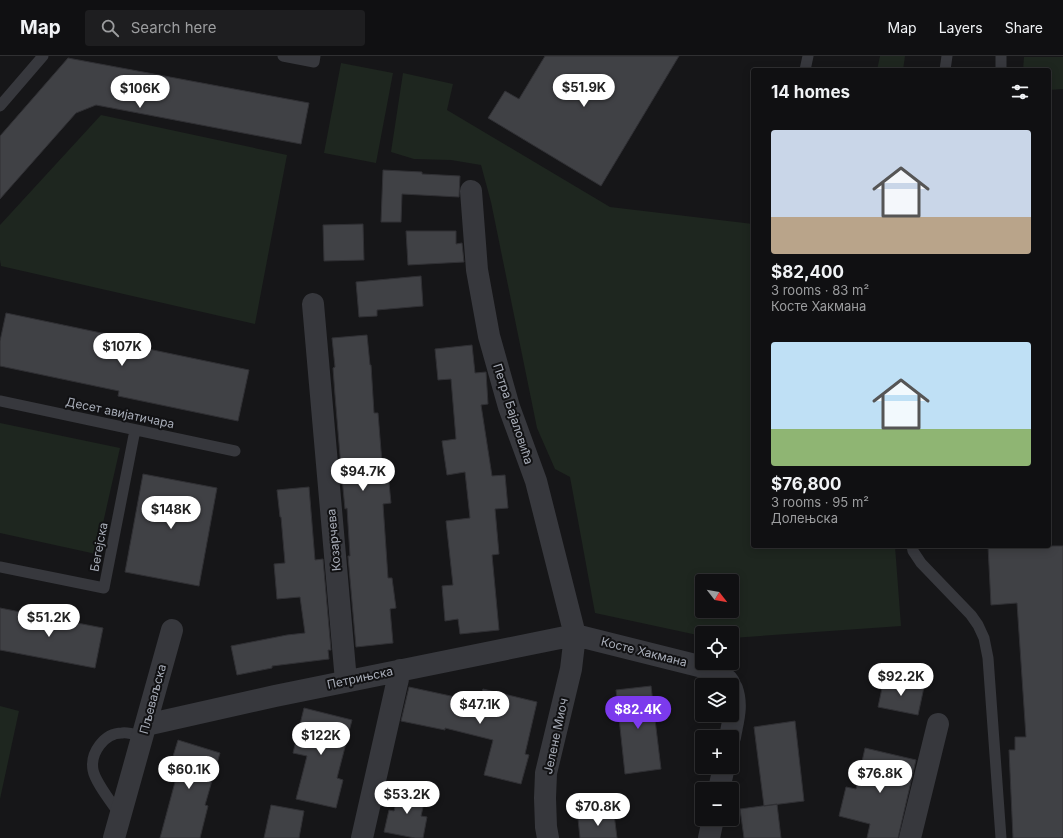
<!DOCTYPE html>
<meta charset="utf-8">
<style>
:root{--surface:#101012;--page:#1e1e20;--text:#f1f3f6;--muted:#9c9d9f;--line:#303032;--accent:#7c3aed}
body{margin:0;font-family:Inter,sans-serif;background:var(--page);color:var(--text);height:100vh;display:flex;flex-direction:column;font-size:15px;white-space:nowrap}
*{box-sizing:border-box;margin:0}
p{font-size:13px;color:var(--muted)}
.icon{flex:none;width:22px;height:22px;fill:none;stroke:currentColor;stroke-width:2;stroke-linecap:round;stroke-linejoin:round}
.map{position:relative;flex:1;overflow:hidden}
.panel{position:absolute;left:751px;top:12px;width:300px;height:480px;display:flex;flex-direction:column;background:var(--surface);border-radius:4px;box-shadow:0 2px 10px #0003,0 0 0 1px var(--line)}
.panel>*{flex:none}
.needle{width:26px;rotate:121deg}
.buttons{position:absolute;left:695px;top:518px;display:grid;gap:8px}
.buttons a{display:grid;place-items:center;width:44px;height:44px;border-radius:4px;background:var(--surface);box-shadow:0 2px 10px #0003,0 0 0 1px var(--line);font-size:20px}
.price{position:absolute;translate:-50% -34px;padding:0 9px;border-radius:14px;background:#fff;color:#222;font-size:13px;line-height:26px;filter:drop-shadow(0 1px 2px #0008)}
.price::after{content:'';position:absolute;left:50%;top:24px;width:12px;height:9px;margin-left:-6px;background:inherit;clip-path:polygon(0 0,100% 0,50% 100%)}
.price.current{background:var(--accent);color:#fff}
ul{padding:0;list-style:none}
li{display:grid;align-content:center;gap:8px;height:212px;padding:0 20px}
li span{display:grid;place-items:center;height:124px;border-radius:4px;color:#555}
li>.icon{margin-inline-start:auto}
span .icon{width:72px;height:72px;fill:#fffc;stroke-width:1}
li b{font-size:17px}
h2{display:flex;justify-content:space-between;align-items:center;height:48px;padding:0 20px;font-size:17px}
header{display:flex;align-items:center;gap:24px;box-sizing:border-box;height:56px;padding:0 20px;background:var(--surface);border-bottom:1px solid var(--line)}
header strong{font-size:19px}
nav{display:flex;gap:22px;margin-inline-start:auto;font-size:14px}
.search{width:280px;height:36px;background:var(--page);display:flex;align-items:center;gap:10px;box-sizing:border-box;padding:0 14px;border-radius:4px;color:var(--muted);font-size:15px}
.map>svg:first-child{display:block}
.green{fill:#1e261f;fill-rule:evenodd}
.building{fill:#404145;stroke:#303034}
.lines{fill:none;stroke-linecap:round;stroke-linejoin:round}
.lane{stroke:#37383d;stroke-width:11}
.street{stroke:#37383d;stroke-width:22}
.labels{text-anchor:middle;stroke-width:4;stroke-linejoin:round;paint-order:stroke}
.street-label{font-size:12px;fill:#a8adb8;stroke:#111113}
</style>
<header>
<strong>Map</strong>
<div class="search"><svg class="icon" aria-label="search" viewBox="0 0 24 24"><circle cx="10" cy="10" r="6"/><path d="M15 15l6 6"/></svg>Search here</div>
<nav><a>Map</a><a>Layers</a><a>Share</a></nav>
</header>
<div class="map">
<svg width="1063" height="782" viewBox="0 0 1063 782">
<rect width="100%" height="100%" fill="#161618"/>
<path class="green" d="M880,0H905L903,14H877Z
M1024,1H1063V33L1049,34V14H1023Z
M341,7L393,17L376,107L324,97Z
M403,17L453,28L447,54L610,151L753,168V490H895L901,570L732,582V577H702V580L595,557L570,421L555,413L537,372L491,146L481,109L451,104L414,103L391,96ZM702,525H732V555H702Z
M101,59L287,99L255,268L1,210L0,204V169Z
M0,367L120,392L96,498L0,477Z
M0,650L19,655L0,743Z"/>
<path class="building" d="M545,0H679L601,130L488,62L505,35L519,43Z
M68,2L309,47L301,88L96,49L76,57L0,143V80Z
M383,114L422,116V118L460,120L459,141L402,138L401,166H381Z
M363,168L364,204L324,205L323,169Z
M406,175H456V188L462,187L464,206L408,209Z
M421,220L423,250L377,254V260L359,261L356,226Z
M6,257L130,283L129,289L249,314L238,365L118,340L119,335L0,310V285Z
M367,279L370,309H371L374,357H378L382,407H387L391,447L383,448L388,522H392L396,552L390,553L393,587L356,591L348,500H350L347,452L345,453L341,411L335,339L333,312L335,311L332,282Z
M472,289L475,317L486,316L488,348L481,349L492,420L505,419L508,452L495,453L499,498L492,499L499,574L460,578L458,563L445,565L442,530L453,529L446,465L470,462L465,416L447,419L442,385L456,383L451,323L438,324L435,293Z
M143,418L217,432L199,530L125,516Z
M309,431L315,504L323,503L331,594H328L329,603L272,610V612L237,619L231,590L287,579L305,577L300,541L277,543L274,508L285,507L281,461H280L277,434Z
M988,490H1063V782H1013L1009,694H1015V681H1026L1017,547L991,549Z
M0,552L103,572L95,612L0,594Z
M884,623L924,631L918,659L878,651Z
M651,630L661,713L625,718L616,634Z
M409,631L460,642L461,638L480,643L483,633L537,646L525,698L529,699L521,728L484,719L493,684L445,672V674L401,665Z
M304,652L352,664L337,722L343,724L336,752L296,743L307,700L293,697Z
M795,665L804,745L764,750L754,671Z
M178,684L220,697L205,749L208,750L200,782H160L175,726L166,723Z
M865,692L916,704L898,782H867L870,768L839,760L846,731L856,733Z
M400,732L426,738L421,760L427,761L423,782H415L384,776L389,754L394,755Z
M777,748L781,782H744L740,753Z
M271,749L304,755L299,782H264Z
M614,758L617,782H580L578,763Z"/>
<g class="lines">
<path class="lane" d="M283,0L314,6L315,0
M1001,0V14
M805,14L808,0
M945,14L947,0
M0,50L43,0
M0,345L235,395
M912,490L913,495L921,507L971,559L978,569L984,582L988,602L1001,782
M0,511L104,532L135,374
M120,759C112,747 95,726 93,714C90,697 104,677 122,677C129,676 136,679 143,681"/>
<path class="street" d="M471,135L477,214L489,280L509,351L536,425L575,579L571,613L546,717L545,742L546,771L548,782
M313,248L346,625
M146,669L275,640L575,579L703,611C712,615 726,619 730,629
M730,681C733,664 738,650 732,633
M719,733L724,711
M114,782L172,574
M362,782L400,614
M709,782L713,763
M910,782L938,668"/>
</g>
<g class="labels">
<g class="street-label">
<text transform="translate(120 357) rotate(12)" y="4">Десет авијатичара</text>
<text transform="translate(513 358) rotate(72)" y="4">Петра Бајаловића</text>
<text transform="translate(334 484) rotate(-95)" y="4">Козарчева</text>
<text transform="translate(99 491) rotate(-79)" y="4">Бегејска</text>
<text transform="translate(644 596) rotate(14)" y="4">Косте Хакмана</text>
<text transform="translate(360 622) rotate(-12)" y="4">Петрињска</text>
<text transform="translate(153 643) rotate(-75)" y="4">Пљеваљска</text>
<text transform="translate(556 680) rotate(-78)" y="4">Јелене Миоч</text>
</g>
</g>
</svg>
<div class="buttons">
<a><svg class="needle" viewBox="-14 -14 28 28"><path d="M0-13l5 13h-10z" fill="#e53935"/><path d="M0 13l5-13h-10z" fill="#9c9d9f"/></svg></a>
<a><svg class="icon" aria-label="locate" viewBox="0 0 24 24"><circle cx="12" cy="12" r="6"/><path d="M12 2v4M12 18v4M2 12h4M18 12h4"/></svg></a>
<a><svg class="icon" aria-label="layers" viewBox="0 0 24 24"><path d="M12 4l9 5-9 5-9-5zM3 14l9 5 9-5"/></svg></a>
<a>+</a>
<a>−</a>
</div>
<b class="price" style="left:584px;top:52px">$51.9K</b>
<b class="price" style="left:140px;top:53px">$106K</b>
<b class="price" style="left:122px;top:311px">$107K</b>
<b class="price" style="left:363px;top:436px">$94.7K</b>
<b class="price" style="left:171px;top:474px">$148K</b>
<b class="price" style="left:49px;top:582px">$51.2K</b>
<b class="price" style="left:901px;top:641px">$92.2K</b>
<b class="price" style="left:480px;top:669px">$47.1K</b>
<b class="price current" style="left:638px;top:674px">$82.4K</b>
<b class="price" style="left:321px;top:700px">$122K</b>
<b class="price" style="left:189px;top:734px">$60.1K</b>
<b class="price" style="left:880px;top:738px">$76.8K</b>
<b class="price" style="left:407px;top:759px">$53.2K</b>
<b class="price" style="left:598px;top:771px">$70.8K</b>
<section class="panel">
<h2>14 homes<svg class="icon" aria-label="filters" viewBox="0 0 24 24"><path d="M4 7h16M4 17h16"/><circle cx="9" cy="7" r="2"/><circle cx="15" cy="17" r="2"/></svg></h2>
<ul>
<li><span style="background:linear-gradient(#c9d6e8 70%,#b9a48a 0)"><svg class="icon" aria-label="home" viewBox="0 0 24 24"><path d="M3 11l9-7 9 7M6 9v11h12V9"/></svg></span><div><b>$82,400</b><p>3 rooms · 83 m²</p><p>Косте Хакмана</p></div></li>
<li><span style="background:linear-gradient(#bfe0f5 70%,#8fb573 0)"><svg class="icon" aria-label="home" viewBox="0 0 24 24"><path d="M3 11l9-7 9 7M6 9v11h12V9"/></svg></span><div><b>$76,800</b><p>3 rooms · 95 m²</p><p>Долењска</p></div></li>
</ul>
</section>
</div>
